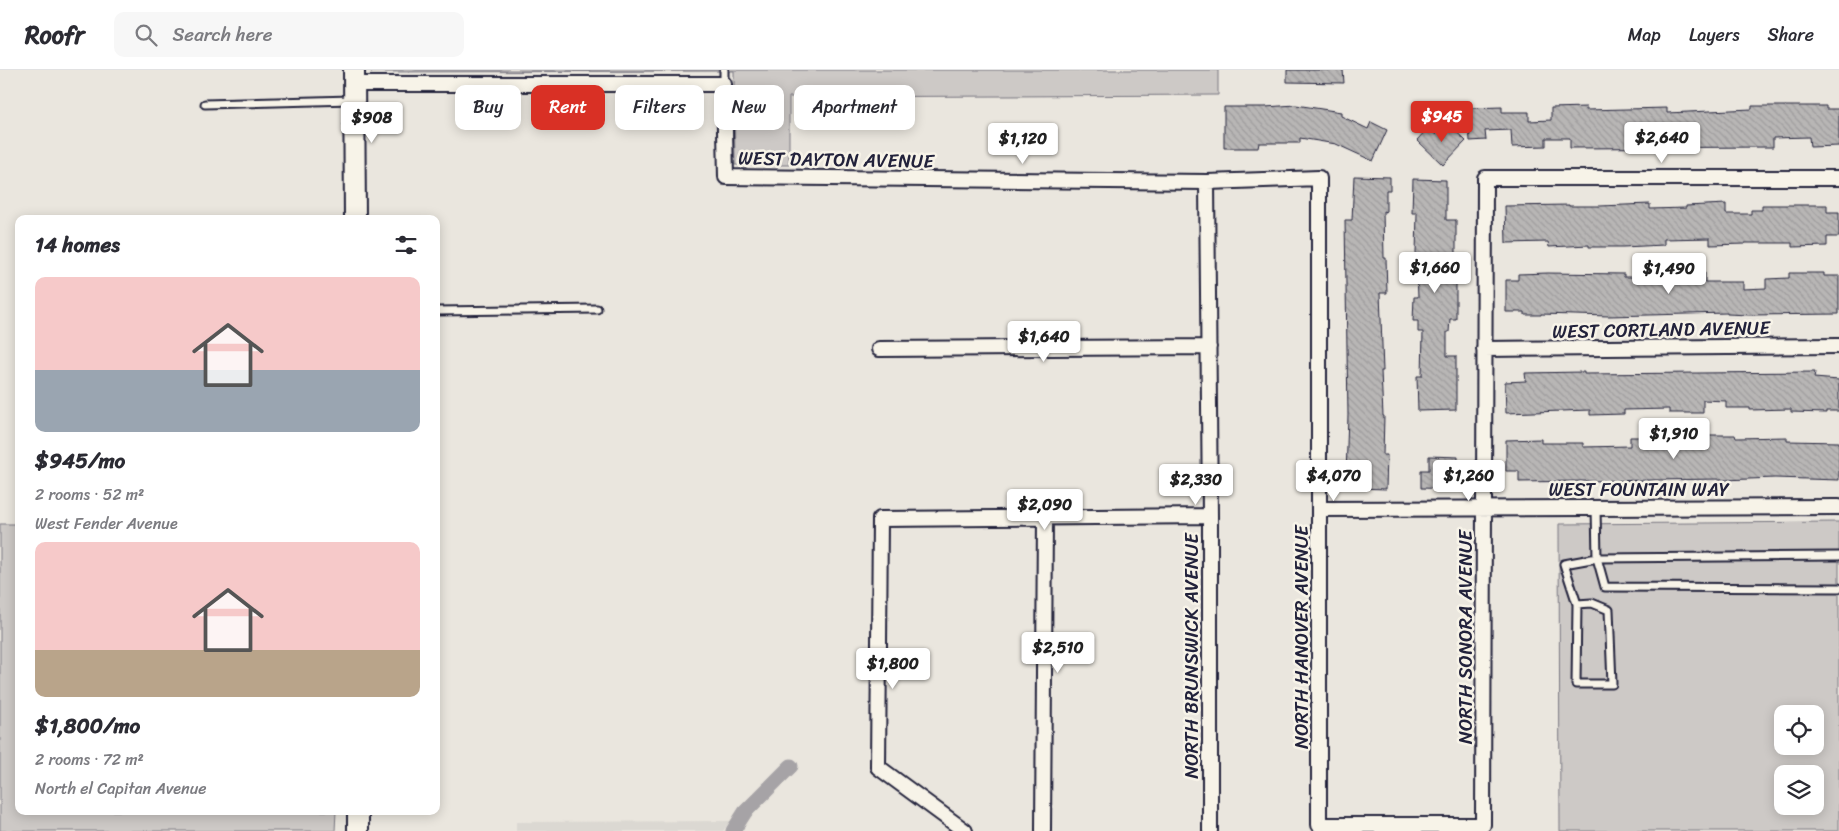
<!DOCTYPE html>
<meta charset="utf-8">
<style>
:root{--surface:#fff;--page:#f7f7f7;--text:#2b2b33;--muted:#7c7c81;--line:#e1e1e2;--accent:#d93025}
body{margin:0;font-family:Sriracha,sans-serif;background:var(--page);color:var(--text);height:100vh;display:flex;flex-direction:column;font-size:19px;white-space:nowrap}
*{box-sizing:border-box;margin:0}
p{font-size:16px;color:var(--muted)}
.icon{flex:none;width:28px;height:28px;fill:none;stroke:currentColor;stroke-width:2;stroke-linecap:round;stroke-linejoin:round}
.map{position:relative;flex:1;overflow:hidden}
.details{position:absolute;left:15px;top:145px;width:425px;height:600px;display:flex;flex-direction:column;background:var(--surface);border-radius:10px;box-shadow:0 2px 12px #0003}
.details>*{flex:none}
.top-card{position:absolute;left:455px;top:15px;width:475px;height:45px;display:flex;gap:10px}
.controls{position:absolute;left:1774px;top:635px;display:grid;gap:10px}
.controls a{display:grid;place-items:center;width:50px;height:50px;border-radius:10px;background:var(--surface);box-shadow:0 2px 12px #0003;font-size:25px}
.price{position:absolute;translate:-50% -42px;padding:0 11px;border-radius:5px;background:#fff;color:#222;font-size:16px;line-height:32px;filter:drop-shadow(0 1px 2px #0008)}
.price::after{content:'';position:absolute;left:50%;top:30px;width:15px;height:11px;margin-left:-8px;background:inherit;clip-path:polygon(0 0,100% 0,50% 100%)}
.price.on{background:var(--accent);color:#fff}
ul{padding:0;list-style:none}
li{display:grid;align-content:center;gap:10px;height:265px;padding:0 20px}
li span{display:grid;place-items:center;height:155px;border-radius:10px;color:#555}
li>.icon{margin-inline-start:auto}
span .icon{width:90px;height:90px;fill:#fffc;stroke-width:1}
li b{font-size:21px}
h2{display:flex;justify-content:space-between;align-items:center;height:60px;padding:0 20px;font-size:21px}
.tag{padding:0 18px;border-radius:10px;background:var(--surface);box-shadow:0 2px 12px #0003;font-size:18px;line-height:45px}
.tag.on{background:var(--accent);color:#fff}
header{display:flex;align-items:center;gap:30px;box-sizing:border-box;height:70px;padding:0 25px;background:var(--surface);border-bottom:1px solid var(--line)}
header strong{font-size:24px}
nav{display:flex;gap:28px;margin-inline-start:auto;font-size:18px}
.search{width:350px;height:45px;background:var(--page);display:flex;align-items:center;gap:12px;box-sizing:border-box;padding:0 18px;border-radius:10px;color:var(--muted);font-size:19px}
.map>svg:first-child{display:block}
.built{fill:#dbd8d2}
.green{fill:#cdc9c6;stroke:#787680;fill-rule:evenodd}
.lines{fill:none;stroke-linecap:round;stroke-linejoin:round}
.canal{stroke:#a6a3a6;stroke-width:15}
.building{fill:url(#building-back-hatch);stroke:#22223b}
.lane-casing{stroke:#22223b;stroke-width:11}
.street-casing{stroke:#22223b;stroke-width:18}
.secondary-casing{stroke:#22223b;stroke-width:24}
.lane{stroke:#f7f3e8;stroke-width:7}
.street{stroke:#f7f3e8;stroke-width:14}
.secondary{stroke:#f7f3e8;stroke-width:20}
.labels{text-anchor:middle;stroke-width:5;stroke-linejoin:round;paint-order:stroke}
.street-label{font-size:19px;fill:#22223b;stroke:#f7f3e8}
</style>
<header>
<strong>Roofr</strong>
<div class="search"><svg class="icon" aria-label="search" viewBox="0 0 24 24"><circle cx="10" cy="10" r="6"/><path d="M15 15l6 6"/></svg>Search here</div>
<nav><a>Map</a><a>Layers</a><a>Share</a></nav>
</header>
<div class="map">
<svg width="1839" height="761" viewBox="0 0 1839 761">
<defs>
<pattern id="building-back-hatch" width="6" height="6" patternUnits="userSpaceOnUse" patternTransform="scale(1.25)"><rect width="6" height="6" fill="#b8b6b5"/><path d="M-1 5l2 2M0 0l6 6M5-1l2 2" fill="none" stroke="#9e9c9d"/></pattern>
</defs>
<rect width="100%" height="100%" fill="#eae6de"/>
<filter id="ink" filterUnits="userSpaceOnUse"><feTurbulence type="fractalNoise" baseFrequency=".02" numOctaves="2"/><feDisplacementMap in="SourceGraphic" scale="10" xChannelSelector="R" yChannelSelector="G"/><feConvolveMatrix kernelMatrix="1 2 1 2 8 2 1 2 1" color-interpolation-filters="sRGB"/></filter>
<g filter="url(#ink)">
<path class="built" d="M731,751L723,761H516V752Z"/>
<path class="green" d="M371,0H1218V25L789,27V95H735L734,1L371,2Z
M1839,452V761H1560L1559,454ZM1782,644H1815V676H1782ZM1782,704H1815V736H1782Z
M0,454H19V741H336L335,761H0Z"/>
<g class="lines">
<path class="canal" d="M733,761L745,742L791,696"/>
</g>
<path class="building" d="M1287,0H1343L1344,13L1287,12Z
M1296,35L1341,42V46L1368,59L1371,52L1387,60L1373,91L1336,74L1300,68V73H1259L1258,78H1224V37H1265Z
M1752,36H1826V39H1839V76L1810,77L1809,67L1773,68V77L1570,78V68H1546V76L1512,77L1511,60L1485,61L1486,70L1470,71L1468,38L1502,37V42H1529V51L1551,50V38L1586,37V40L1667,38V43L1752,39Z
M1447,53L1466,71L1443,95L1417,70L1428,58L1436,65Z
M1354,106L1390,107V120H1386V142L1383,141L1384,188H1386L1387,223H1380L1383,301H1381L1383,346H1384L1383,385H1387L1386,419L1357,418V406H1346L1348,345L1345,150H1352Z
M1413,109L1446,110V150H1456V249H1450L1449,262H1447V286H1456V340L1418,341L1417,306H1422L1423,262H1418V251H1413L1414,227H1418L1416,183L1417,143H1412Z
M1650,134V139L1686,138V136L1726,134V144H1751V140H1762V135H1827V142H1839V167H1827V176L1792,177V173H1745V174L1710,175V168L1664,169V175L1623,177H1589V175L1549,177L1548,172L1506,173L1505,136L1569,135V136H1600Z
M1670,202H1705V212H1743V219L1766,218V209L1789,208V203H1824V206H1839V244L1749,245L1727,244V243L1609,246L1541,244V245H1525V242H1506V210H1518V204L1548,203L1624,204V207H1670Z
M1584,302V304L1815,302L1814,308L1839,310V341H1826V343L1791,342V339L1750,340V338H1726V331L1703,330V343H1669V339L1624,340V344L1590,345V340L1506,343L1505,312L1526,311L1525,303Z
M1708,365H1735L1736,368L1787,367V371L1839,372V410L1775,408L1723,410L1722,409L1519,412V401H1506V370L1541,369V373H1583V377L1630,376V367H1664V373L1708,372Z
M1429,386L1458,387L1457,419L1421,418V400H1429Z"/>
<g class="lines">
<defs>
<path id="lane" d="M724,0V14
M205,34L352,30
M436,241L597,239
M1596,438L1597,488L1605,517L1839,518
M1577,534L1592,533L1609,540L1612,614H1576L1577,534L1564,494L1597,488L1839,486"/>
<path id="street" d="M354,14H724L726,107L1207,112L1319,108V755H1483L1485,108H1839
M1207,112L1210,446V761
M879,279L1209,277
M1484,279L1839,276
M1319,439L1839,437
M965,761L878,697L880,449L1210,446
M1043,761L1045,447"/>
<path id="secondary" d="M354,0L355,149
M358,741V761"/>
</defs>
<use href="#lane" class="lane-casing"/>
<use href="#street" class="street-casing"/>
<use href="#secondary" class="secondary-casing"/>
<use href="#lane" class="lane"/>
<use href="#street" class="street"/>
<use href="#secondary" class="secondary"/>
</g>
</g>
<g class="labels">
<g class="street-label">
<text transform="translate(836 89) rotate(1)" y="7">WEST DAYTON AVENUE</text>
<text transform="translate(1661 259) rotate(-1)" y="7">WEST CORTLAND AVENUE</text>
<text x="1639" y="426">WEST FOUNTAIN WAY</text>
<text transform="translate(1301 567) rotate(-90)" y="7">NORTH HANOVER AVENUE</text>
<text transform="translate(1465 567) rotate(-90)" y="7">NORTH SONORA AVENUE</text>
<text transform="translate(1191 586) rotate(-90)" y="7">NORTH BRUNSWICK AVENUE</text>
</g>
</g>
</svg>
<div class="controls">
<a><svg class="icon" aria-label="locate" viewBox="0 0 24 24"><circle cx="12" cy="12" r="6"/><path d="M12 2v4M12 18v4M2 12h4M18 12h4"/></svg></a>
<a><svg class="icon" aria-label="layers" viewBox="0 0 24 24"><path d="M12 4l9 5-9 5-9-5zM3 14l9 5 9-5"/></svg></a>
</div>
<b class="price on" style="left:1442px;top:73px">$945</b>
<b class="price" style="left:372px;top:74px">$908</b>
<b class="price" style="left:1662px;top:94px">$2,640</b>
<b class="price" style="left:1023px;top:95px">$1,120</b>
<b class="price" style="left:1435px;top:224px">$1,660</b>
<b class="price" style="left:1669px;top:225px">$1,490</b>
<b class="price" style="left:1044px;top:293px">$1,640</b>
<b class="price" style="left:1674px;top:390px">$1,910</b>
<b class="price" style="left:1334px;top:432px">$4,070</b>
<b class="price" style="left:1469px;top:432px">$1,260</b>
<b class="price" style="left:1196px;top:436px">$2,330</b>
<b class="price" style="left:1045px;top:461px">$2,090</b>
<b class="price" style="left:1058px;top:604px">$2,510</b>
<b class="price" style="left:893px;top:620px">$1,800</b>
<div class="top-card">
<a class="tag">Buy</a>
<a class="tag on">Rent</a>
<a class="tag">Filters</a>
<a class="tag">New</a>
<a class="tag">Apartment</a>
</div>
<section class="details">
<h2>14 homes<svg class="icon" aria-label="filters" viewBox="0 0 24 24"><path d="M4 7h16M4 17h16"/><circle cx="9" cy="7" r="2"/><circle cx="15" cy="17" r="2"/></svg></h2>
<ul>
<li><span style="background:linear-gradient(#f6c9c9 60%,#9aa5b1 0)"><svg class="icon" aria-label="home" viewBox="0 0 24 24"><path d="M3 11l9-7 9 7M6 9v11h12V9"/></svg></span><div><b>$945/mo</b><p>2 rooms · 52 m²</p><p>West Fender Avenue</p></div></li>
<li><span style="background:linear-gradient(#f6c9c9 70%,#b9a48a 0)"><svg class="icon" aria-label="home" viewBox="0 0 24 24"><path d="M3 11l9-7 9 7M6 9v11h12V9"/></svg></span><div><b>$1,800/mo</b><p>2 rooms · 72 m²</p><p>North el Capitan Avenue</p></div></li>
</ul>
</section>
</div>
